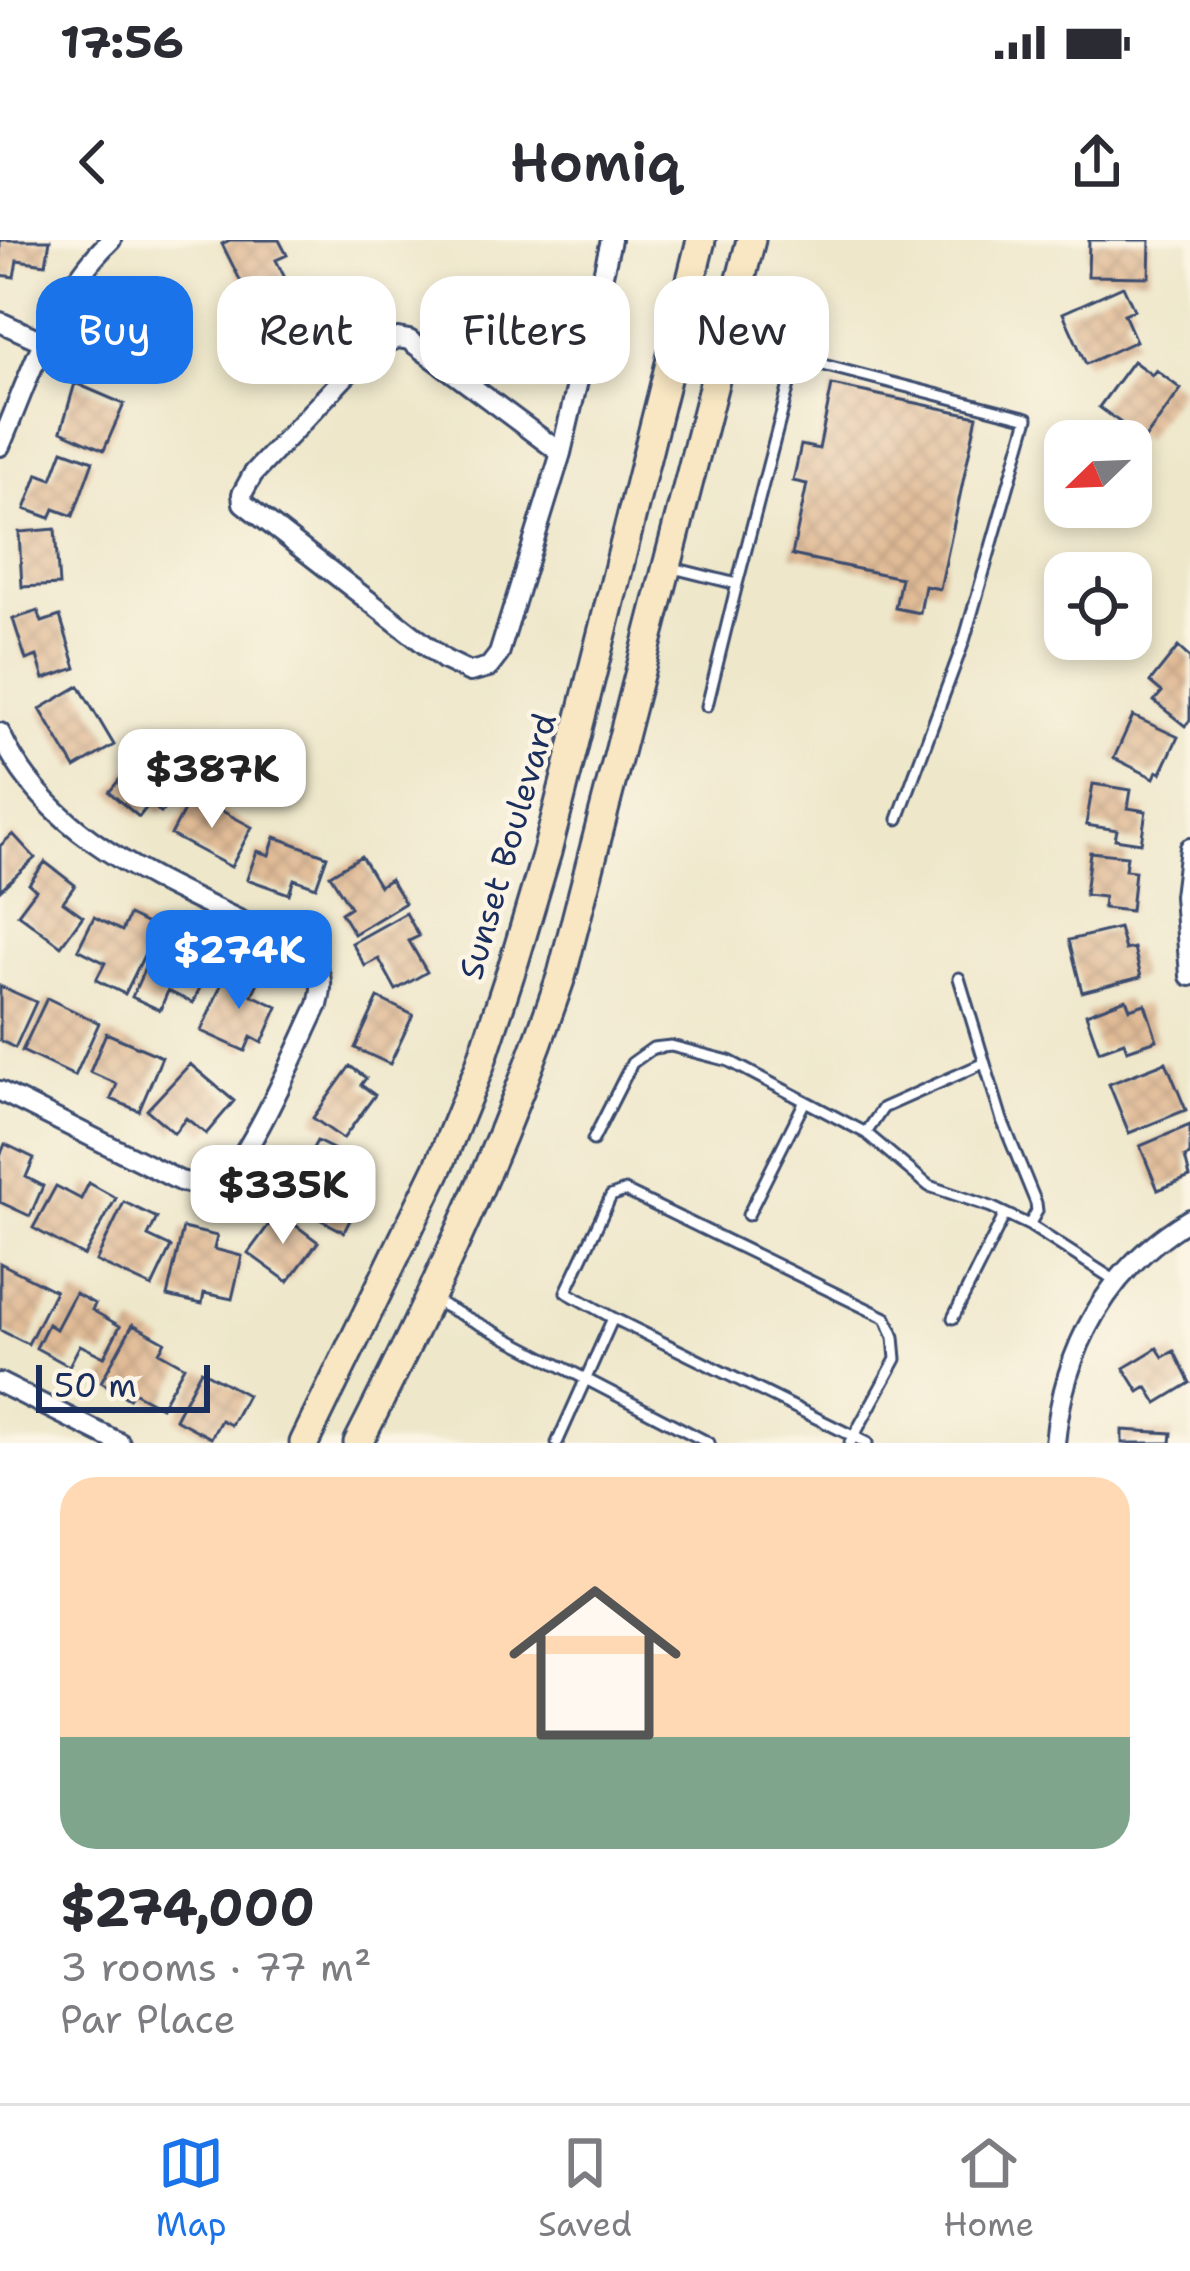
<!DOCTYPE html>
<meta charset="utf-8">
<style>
:root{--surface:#fff;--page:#f2f2f3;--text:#2b2b33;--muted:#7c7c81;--line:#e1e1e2;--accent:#1a73e8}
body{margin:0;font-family:"Shantell Sans",sans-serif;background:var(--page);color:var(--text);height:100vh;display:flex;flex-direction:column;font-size:45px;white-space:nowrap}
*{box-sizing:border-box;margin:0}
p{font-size:39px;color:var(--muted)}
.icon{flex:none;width:66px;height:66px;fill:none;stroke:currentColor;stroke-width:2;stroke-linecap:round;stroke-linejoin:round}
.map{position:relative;height:1203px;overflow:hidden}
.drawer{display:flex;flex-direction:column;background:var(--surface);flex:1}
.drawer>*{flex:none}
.top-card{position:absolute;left:36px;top:36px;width:1119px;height:108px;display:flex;gap:24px}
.needle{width:78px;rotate:247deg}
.controls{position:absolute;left:1044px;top:180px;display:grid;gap:24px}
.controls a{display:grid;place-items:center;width:108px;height:108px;border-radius:24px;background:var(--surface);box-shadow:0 6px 18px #0003;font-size:60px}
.scale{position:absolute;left:36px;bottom:30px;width:174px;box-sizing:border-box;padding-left:12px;border:6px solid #1b2f5e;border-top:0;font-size:33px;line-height:42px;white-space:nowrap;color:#1b2f5e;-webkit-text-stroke:9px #fcf5e5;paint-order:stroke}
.price{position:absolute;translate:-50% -102px;padding:0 27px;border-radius:24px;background:#fff;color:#222;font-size:39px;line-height:78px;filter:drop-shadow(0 3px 6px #0008)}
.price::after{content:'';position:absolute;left:50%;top:72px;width:36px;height:27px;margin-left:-18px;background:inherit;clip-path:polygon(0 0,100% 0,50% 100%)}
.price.selected{background:var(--accent);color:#fff}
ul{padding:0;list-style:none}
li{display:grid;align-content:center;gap:24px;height:636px;padding:0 60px}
li span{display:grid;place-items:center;height:372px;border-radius:36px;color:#555}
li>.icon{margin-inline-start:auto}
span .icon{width:216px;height:216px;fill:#fffc;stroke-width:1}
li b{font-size:51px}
.pill{padding:0 42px;border-radius:36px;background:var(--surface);box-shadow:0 6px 18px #0003;font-size:42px;line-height:108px}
.pill.selected{background:var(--accent);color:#fff}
.status{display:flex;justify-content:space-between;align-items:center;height:84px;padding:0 60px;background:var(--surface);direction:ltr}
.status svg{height:33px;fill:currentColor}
header{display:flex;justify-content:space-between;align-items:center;height:156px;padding:0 60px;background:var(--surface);font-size:54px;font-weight:600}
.menu{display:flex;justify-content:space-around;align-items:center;height:168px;border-top:3px solid var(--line);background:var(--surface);font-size:33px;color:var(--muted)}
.menu a{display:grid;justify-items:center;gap:6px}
.menu .selected{color:var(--accent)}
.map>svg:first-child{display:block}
.building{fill:url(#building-cross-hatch)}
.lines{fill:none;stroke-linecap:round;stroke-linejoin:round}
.lane-casing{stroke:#3b4b6e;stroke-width:15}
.street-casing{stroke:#3b4b6e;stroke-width:24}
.secondary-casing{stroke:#3b4b6e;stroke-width:33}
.lane{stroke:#fff;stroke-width:9}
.street{stroke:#fff;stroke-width:18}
.secondary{stroke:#f9e7c3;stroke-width:27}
.labels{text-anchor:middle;stroke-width:9;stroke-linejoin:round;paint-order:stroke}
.street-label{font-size:33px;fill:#1b2f5e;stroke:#fcf5e5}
</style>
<div class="status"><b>17:56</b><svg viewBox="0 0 49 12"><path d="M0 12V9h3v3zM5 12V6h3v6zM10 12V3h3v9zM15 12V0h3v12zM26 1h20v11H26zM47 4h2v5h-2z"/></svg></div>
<header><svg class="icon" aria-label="back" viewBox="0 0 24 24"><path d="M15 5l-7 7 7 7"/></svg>Homiq<svg class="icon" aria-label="share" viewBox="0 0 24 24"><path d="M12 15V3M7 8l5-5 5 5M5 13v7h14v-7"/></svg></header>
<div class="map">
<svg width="1190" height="1203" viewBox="0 0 1190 1203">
<defs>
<pattern id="building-cross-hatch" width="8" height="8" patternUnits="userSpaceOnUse" patternTransform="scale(3)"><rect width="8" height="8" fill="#e1bb96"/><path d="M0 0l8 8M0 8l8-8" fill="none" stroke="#c0a184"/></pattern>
</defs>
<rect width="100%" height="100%" fill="#fcf5e5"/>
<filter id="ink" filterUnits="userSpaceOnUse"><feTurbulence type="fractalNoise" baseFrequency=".00833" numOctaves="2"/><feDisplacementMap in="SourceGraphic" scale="24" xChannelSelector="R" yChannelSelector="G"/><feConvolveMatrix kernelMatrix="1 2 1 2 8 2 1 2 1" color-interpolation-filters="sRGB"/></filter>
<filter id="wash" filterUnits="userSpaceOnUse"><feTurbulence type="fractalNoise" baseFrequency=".004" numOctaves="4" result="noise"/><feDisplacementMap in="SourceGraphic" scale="48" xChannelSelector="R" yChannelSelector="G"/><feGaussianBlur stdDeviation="2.7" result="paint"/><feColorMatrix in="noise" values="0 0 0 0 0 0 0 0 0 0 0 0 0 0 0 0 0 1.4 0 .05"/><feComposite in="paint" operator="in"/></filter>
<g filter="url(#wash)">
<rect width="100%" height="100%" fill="#eee7ca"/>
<g id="blocks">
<path class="building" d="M0,0H50L46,24L17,20L14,37L0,35Z
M230,0H279L287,15L276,20L293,54L256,72L222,4Z
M1089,0H1150L1149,37L1088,36Z
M1123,46L1134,70L1124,74L1136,101L1086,124L1063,73Z
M124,61L177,86L153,137L100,112Z
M1133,121L1152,135L1156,130L1181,149L1144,200L1099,167Z
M75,143L124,164L104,210L61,191Z
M832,145L977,176L940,349L925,346L920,373L895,368L901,338L792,315L807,244L793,241L801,205L819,209Z
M63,210L93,221L73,276L54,269L50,278L25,269L38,234L52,239Z
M55,289L59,345L22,347L19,292Z
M38,371L42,382L60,376L76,428L44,439L37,416L26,420L13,379Z
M1178,407L1190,418V480L1185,486L1154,461L1162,452L1150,442Z
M79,446L114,505L75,528L40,469Z
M1133,476L1178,497L1161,533L1157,531L1154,538L1114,518Z
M139,516L180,549L161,573L150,563L139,577L109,552Z
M1093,544L1131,550L1128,568L1146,571L1141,603L1115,599L1117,590L1086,585Z
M192,555L252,587L231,627L171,595Z
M13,594L35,618L0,650V606Z
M275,597L327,616L316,647L294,639L289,654L247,639L257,611L269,615Z
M1090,612L1127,616L1125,630L1135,631L1131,671L1103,668L1104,657L1085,655Z
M361,616L379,646L390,639L405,663L354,694L341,673L350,667L330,635Z
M45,622L75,645L63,662L83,676L61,706L18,674L36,650L29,644Z
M406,673L419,696L409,701L427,732L396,750L379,719L365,726L352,703Z
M129,675L157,689L125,754L96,740L105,723L78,709L94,677L122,691Z
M1119,688L1125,710L1134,708L1141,737L1082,752L1069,700Z
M161,692L189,704L182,719L208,730L193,763L168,751L160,770L132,757Z
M229,727L259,740L252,755L278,767L262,803L251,797L245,811L201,791Z
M0,746L36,762L15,808L0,800Z
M47,758L99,783L75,836L22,811Z
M378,758L413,775L390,824L355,808Z
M1126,759L1130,769L1145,764L1157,800L1127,810L1124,802L1099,811L1086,774Z
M106,793L162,817L139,871L111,859L117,844L90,832Z
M1166,822L1186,870L1129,893L1109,844Z
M190,824L234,861L206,894L186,878L174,893L147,870Z
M350,826L366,838L361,845L375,855L343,899L313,878Z
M1190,885V915L1185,917L1190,937L1158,950L1140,906Z
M317,901L359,922L341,957L357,966L344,992L312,975L316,966L280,947L291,924L301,930Z
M5,904L34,918L26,937L43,946L30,976L0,962V916Z
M89,943L116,958L84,1016L33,988L56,946L81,959Z
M124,962L157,978L148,996L171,1007L152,1047L96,1021Z
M278,972L318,1002L288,1042L248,1013Z
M183,988L217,996L214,1009L242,1016L232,1059L204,1053L202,1064L167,1056Z
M0,1023L55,1051L28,1104L0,1090Z
M75,1053L95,1064L92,1070L120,1086L104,1117L80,1105L69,1126L36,1108L48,1084L56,1089Z
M133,1084L165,1102L159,1112L184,1126L161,1167L133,1152L129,1159L101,1142Z
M1157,1108L1163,1117L1174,1111L1190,1143L1157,1163L1147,1147L1139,1152L1124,1128Z
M201,1130L247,1155L231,1185L221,1180L211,1198L175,1179Z
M1122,1190L1172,1193L1171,1203H1122Z"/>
</g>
</g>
<g filter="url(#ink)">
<use href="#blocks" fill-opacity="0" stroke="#3b4b6e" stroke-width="3"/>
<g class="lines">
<defs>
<path id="lane" d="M728,95L796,118L1028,178L964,401L898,579
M673,328L737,344L707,466
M737,344L796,118
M959,738L1002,880L1036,963L1037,971L1029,985
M866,893L883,868L984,823
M593,900L632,823L653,808L671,806L729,821L866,893L929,946L991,967L1029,985L1116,1041
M748,975L805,861
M431,1059L709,1203
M613,1078L566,1052L611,956L625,951L886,1078L894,1097L896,1119L850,1203
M953,1078L1005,974
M557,1203L613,1078L867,1203"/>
<path id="street" d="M0,82L44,102
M0,206C31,134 54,54 111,0
M561,213L409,100L398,98L370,110L253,234L242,254L243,263L445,420L470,432L489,427L499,414L561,213L611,0
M0,493C46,594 148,636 241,681C264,693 296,702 313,722C324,735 322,749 318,765C301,799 246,932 217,943C204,947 192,944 180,941L0,851
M1190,608L1184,656L1190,736
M0,1143L120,1203
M1055,1203C1064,1108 1107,1028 1190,979"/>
<path id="secondary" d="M304,1203L439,926L479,828L515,719L547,612L701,0
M358,1203C436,1050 507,897 562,734L751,0"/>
</defs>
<use href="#lane" class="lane-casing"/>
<use href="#street" class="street-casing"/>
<use href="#secondary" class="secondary-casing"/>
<use href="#lane" class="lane"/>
<use href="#street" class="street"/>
<use href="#secondary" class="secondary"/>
</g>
</g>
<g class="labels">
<g class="street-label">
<text transform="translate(507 606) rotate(-74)" y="12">Sunset Boulevard</text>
</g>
</g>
</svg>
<div class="controls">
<a><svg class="needle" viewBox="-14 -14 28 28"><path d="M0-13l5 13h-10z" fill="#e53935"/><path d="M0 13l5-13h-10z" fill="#7c7c81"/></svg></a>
<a><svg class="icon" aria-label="locate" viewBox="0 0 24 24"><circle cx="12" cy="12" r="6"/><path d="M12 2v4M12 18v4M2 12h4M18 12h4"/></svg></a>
</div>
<div class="scale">50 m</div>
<b class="price" style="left:212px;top:591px">$387K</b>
<b class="price selected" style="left:239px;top:772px">$274K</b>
<b class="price" style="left:283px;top:1007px">$335K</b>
<div class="top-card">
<a class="pill selected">Buy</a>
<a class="pill">Rent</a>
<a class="pill">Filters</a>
<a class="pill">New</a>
</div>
</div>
<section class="drawer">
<ul>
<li><span style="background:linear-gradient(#ffd9b3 70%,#7fa58c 0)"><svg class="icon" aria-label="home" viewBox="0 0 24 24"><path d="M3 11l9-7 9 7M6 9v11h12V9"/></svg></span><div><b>$274,000</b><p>3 rooms · 77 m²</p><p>Par Place</p></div></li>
</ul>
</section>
<nav class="menu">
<a class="selected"><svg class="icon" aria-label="map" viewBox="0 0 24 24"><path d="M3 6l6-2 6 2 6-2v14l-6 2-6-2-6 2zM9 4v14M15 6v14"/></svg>Map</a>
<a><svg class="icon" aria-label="saved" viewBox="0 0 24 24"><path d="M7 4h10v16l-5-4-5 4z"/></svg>Saved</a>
<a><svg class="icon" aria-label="home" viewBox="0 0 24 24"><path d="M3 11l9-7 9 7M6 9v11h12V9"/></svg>Home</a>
</nav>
